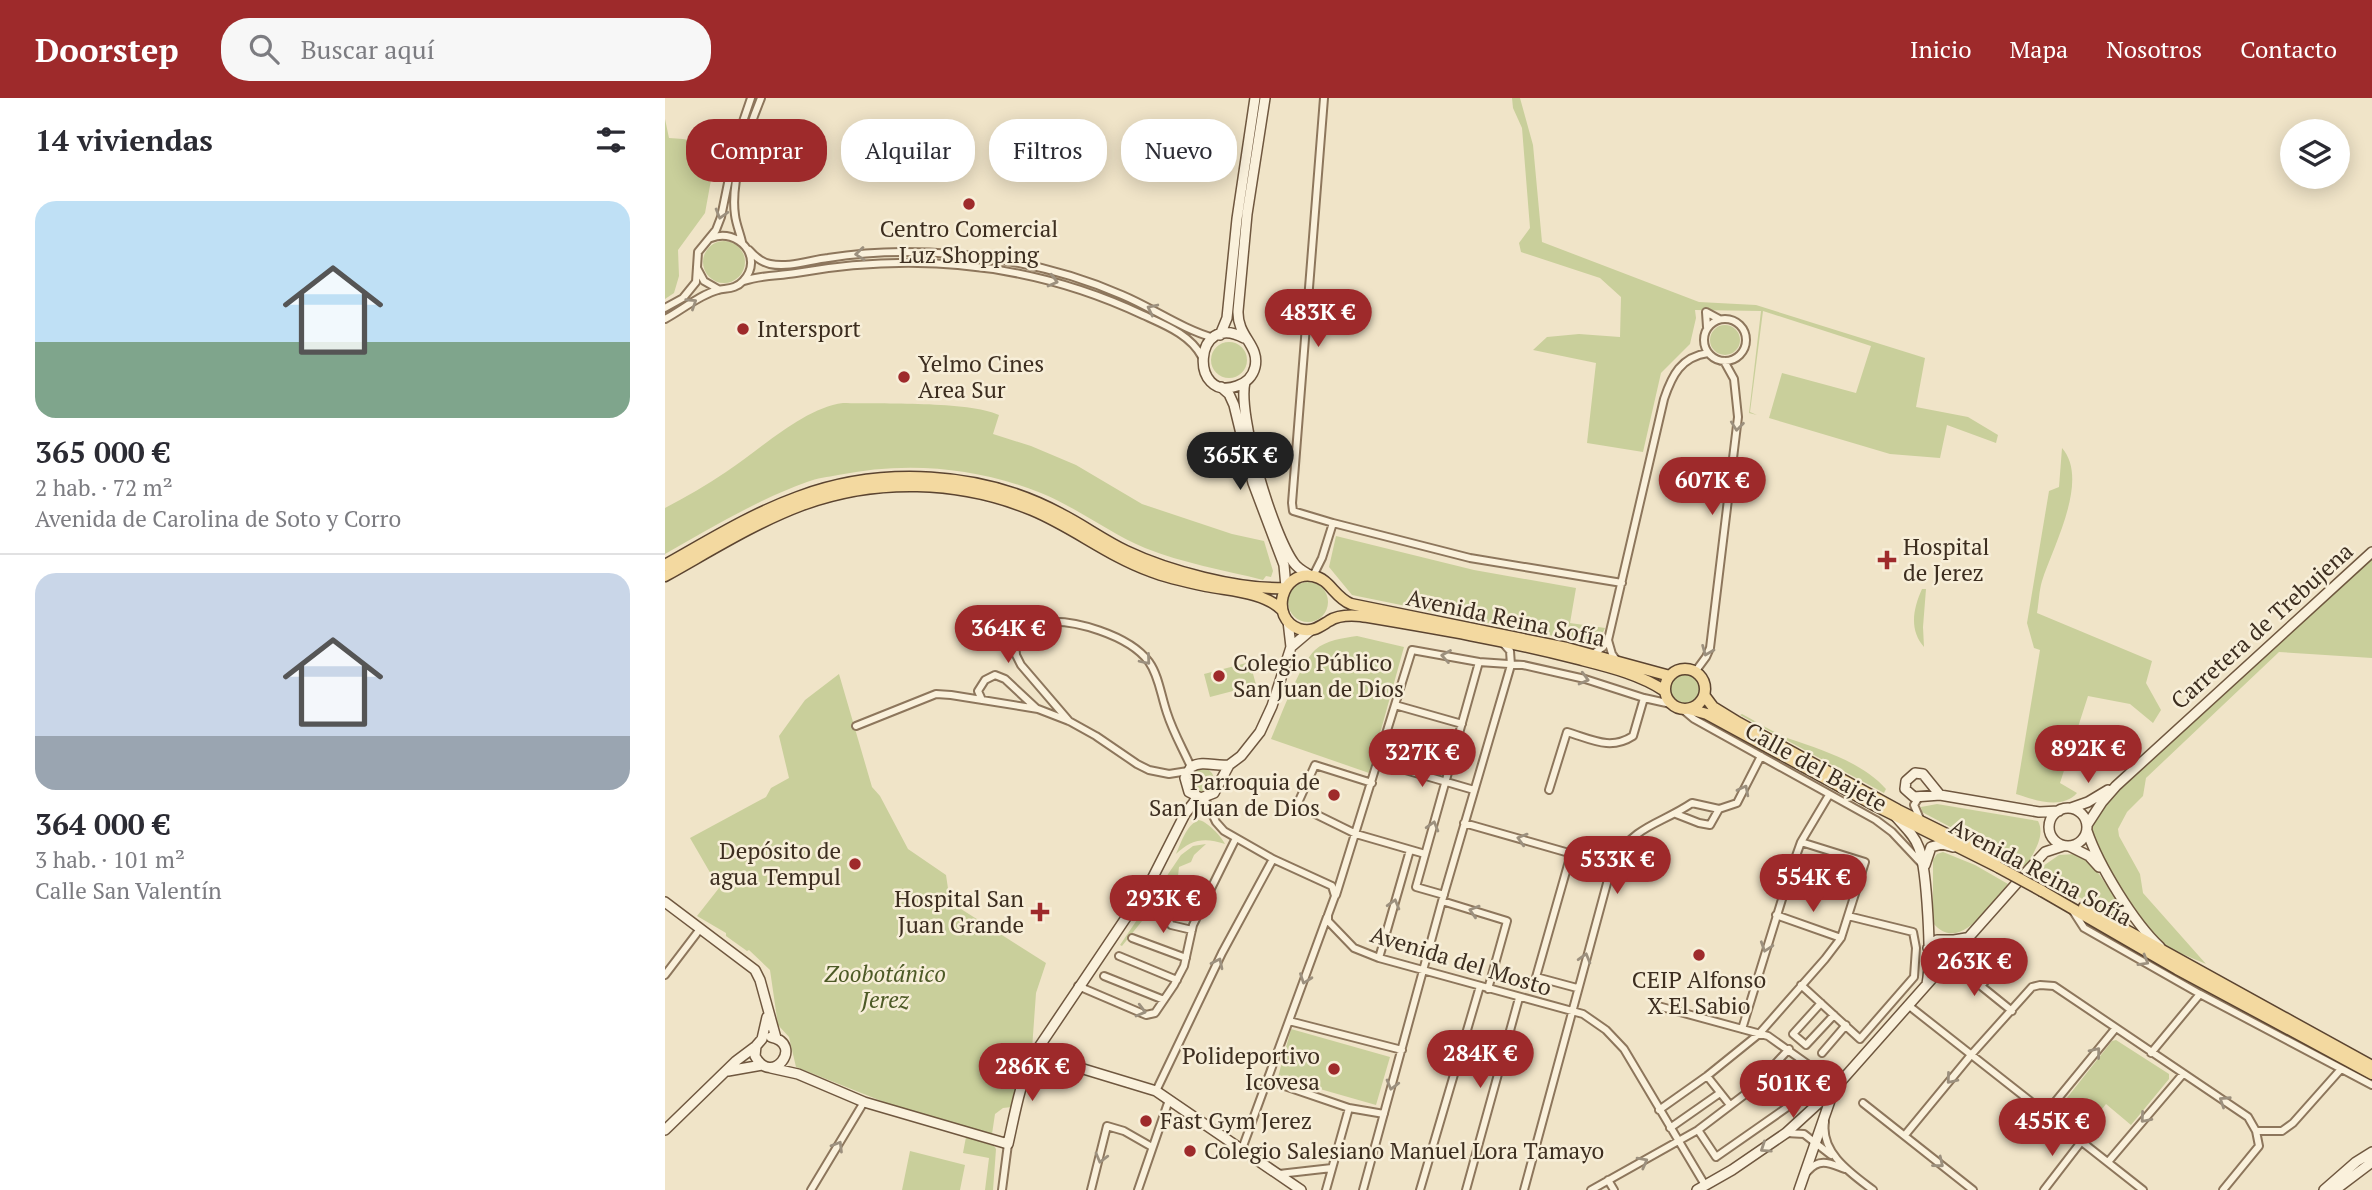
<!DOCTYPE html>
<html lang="es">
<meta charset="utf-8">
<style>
:root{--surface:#fff;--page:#f7f7f7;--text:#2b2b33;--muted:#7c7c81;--line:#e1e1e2;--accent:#9e2a2b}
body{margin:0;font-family:"PT Serif",serif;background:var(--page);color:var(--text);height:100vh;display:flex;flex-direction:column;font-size:26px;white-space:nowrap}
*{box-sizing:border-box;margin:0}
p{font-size:23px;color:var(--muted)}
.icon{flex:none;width:38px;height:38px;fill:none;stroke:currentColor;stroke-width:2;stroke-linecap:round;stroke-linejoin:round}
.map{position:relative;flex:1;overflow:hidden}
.drawer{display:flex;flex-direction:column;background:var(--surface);width:665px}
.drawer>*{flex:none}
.guide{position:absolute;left:21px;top:21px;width:665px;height:63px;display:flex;gap:14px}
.tools{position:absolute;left:1615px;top:21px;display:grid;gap:14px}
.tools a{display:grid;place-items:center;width:70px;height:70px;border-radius:50%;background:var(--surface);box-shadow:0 4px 18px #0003;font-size:35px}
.price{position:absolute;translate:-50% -60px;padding:0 16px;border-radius:24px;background:var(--accent);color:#fff;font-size:23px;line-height:46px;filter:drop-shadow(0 2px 4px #0008)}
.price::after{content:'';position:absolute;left:50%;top:42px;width:21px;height:16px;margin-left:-10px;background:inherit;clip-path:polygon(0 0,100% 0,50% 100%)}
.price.on{background:#222;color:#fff}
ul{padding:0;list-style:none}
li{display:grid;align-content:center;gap:14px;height:371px;padding:0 35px}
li+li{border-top:2px solid var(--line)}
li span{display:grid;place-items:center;height:217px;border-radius:21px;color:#555}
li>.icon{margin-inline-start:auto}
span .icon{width:126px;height:126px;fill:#fffc;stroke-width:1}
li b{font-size:30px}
h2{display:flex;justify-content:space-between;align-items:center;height:84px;padding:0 35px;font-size:30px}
.chip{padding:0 24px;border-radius:28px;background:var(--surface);box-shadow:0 4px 18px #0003;font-size:24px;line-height:63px}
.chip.on{background:var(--accent);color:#fff}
header{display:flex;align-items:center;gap:42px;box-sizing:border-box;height:98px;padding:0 35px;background:var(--accent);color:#fff}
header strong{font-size:33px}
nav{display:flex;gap:38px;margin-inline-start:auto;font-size:24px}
.search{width:490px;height:63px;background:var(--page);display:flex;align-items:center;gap:18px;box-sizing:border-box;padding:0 24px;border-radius:28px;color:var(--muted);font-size:26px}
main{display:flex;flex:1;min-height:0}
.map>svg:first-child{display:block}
.green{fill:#c9cf9b}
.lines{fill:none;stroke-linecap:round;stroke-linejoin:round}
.street-casing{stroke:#8d765c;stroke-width:10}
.secondary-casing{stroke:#6f573f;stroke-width:12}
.primary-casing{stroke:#5b4430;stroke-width:13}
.street{stroke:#faf1dc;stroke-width:6}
.secondary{stroke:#faf1dc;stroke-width:9}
.primary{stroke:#f3d9a0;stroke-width:10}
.primary-bridge-casing{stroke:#5b4430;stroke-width:13;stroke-linecap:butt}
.primary-bridge{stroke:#f3d9a0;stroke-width:10}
.oneway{stroke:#9c907e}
.poi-dot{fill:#9e2a2b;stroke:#f7eed8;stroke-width:2.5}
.labels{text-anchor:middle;stroke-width:5;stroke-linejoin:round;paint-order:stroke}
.poi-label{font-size:23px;fill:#3d2e20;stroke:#f7eed8;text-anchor:start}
.street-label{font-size:23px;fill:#3d2e20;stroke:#f7eed8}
.park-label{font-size:23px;font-style:italic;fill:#4d5a26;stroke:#f7eed8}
</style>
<header>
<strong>Doorstep</strong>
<div class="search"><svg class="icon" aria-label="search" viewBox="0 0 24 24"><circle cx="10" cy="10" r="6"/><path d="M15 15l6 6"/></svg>Buscar aquí</div>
<nav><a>Inicio</a><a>Mapa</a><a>Nosotros</a><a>Contacto</a></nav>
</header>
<main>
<section class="drawer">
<h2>14 viviendas<svg class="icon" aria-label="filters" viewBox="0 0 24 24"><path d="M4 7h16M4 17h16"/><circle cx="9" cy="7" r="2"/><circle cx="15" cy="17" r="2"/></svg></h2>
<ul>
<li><span style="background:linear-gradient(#bfe0f5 65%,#7fa58c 0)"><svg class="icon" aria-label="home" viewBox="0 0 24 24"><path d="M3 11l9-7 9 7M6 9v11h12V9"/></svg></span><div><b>365 000 €</b><p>2 hab. · 72 m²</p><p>Avenida de Carolina de Soto y Corro</p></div></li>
<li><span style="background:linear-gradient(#c9d6e8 75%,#9aa5b1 0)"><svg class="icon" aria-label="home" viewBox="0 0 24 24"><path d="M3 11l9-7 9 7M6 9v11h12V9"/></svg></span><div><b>364 000 €</b><p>3 hab. · 101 m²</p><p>Calle San Valentín</p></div></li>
</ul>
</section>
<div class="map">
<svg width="1707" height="1092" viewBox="0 0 1707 1092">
<rect width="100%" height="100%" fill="#f0e4c8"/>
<path class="green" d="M847,0H855L868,47L877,144L1034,204L1091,207L1260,260L1251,309L1303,319L1333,337L1331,345L1282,327L1275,360L1225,356L1104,320L1117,275L1191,295L1206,248L1098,213L1085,314L1092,317L1084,315L1096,213L1030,212L1031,220L1025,246L996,275L978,354L922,345L931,265L868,252L882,239L914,236L955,239L956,199L935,180L856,154L854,145L865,130L857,30L848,10Z
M0,21L4,40C24,41 37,42 50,60L40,115L13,152L14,178L9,195L0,201Z
M38 164a21 21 0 1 1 42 0a21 21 0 1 1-42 0Z
M1045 242a15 15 0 1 1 30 0a15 15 0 1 1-30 0Z
M546 262a18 18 0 1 1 36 0a18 18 0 1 1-36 0Z
M178,305C216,306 303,303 334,317L328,336L366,348L411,367L477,406L567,436L599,443L608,473L606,479L601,478L598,482C559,472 517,465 480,450C444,435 413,410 376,395C311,369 242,363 173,377C163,379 152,380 142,384C92,402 46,430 0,456V410C21,399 42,387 61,374C95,352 138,310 178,305Z
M1397,350C1425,382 1388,448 1377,483C1374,493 1374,504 1372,515L1487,563L1481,585L1496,612L1488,625L1465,606L1423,598L1395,685L1412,695C1397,712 1370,702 1351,696L1375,552L1369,550L1362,525L1384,393L1394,389Z
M671,438L809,472L911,490L905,525L940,530L932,547L687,497L664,469Z
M1707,453V560L1614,554L1481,680L1478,698L1462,714L1453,731L1454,738L1475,776L1478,795L1541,866C1528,860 1512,855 1501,847C1477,830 1437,773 1429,744C1426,735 1426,727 1427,717L1493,648L1581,563Z
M623 504a20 20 0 1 1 40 0a20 20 0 1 1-40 0Z
M1257,491H1261L1258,529L1259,549C1244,532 1248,511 1257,491Z
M692,538L739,549L704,675L606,641C615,620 635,566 650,552C661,542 678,540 692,538Z
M585,564L591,587L545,599L539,576Z
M1005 591a15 15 0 1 1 30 0a15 15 0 1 1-30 0Z
M174,576L207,689L215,698L243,751L281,777L285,804L381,865L371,895L367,951L359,967L347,1009L338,1010L330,1016L327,1036L224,1006L131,969L124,939L113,927L105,872L84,852L82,853L61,838V835L32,818L54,790L25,740L101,699L106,690L124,680L114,638L140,602Z
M1077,616C1092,624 1109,635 1125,641C1158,652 1198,665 1221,691L1219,695L1075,617Z
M525 682a12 12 0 1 1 24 0a12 12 0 1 1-24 0Z
M1272,706L1373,723C1381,738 1368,755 1361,769L1257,714L1256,709Z
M533,722C541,722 557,739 560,746C540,739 526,741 511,756C516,745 521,728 533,722Z
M541,746L529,757L526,764L514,769L513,778L457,848L455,847L516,757L528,748Z
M1278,754L1310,767L1343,786C1325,806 1295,857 1268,825V762L1272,756Z
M1410,756L1425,763L1458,811V815L1450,819L1444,817L1371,773L1394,757Z
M626,931L725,959L711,1007L613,979Z
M1451,942L1504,976V981L1466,1027L1441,1006L1419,1034L1394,1016V1010L1447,943Z
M301,1039L329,1048L331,1051L328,1092H320L324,1060L298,1055Z
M245,1053L300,1067L295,1092H237Z"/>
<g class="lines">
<defs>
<path id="street" d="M77,144C75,135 71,126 70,117C65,83 83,32 96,0
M84,152C90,159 96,164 105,166C124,170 145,162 163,160C188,156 213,154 238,154C313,154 388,167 457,197C488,210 517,231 549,240
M32,170L39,183L53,191
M79,183C96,177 113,178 131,175C250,154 368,165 478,217C500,227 526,237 537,259
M0,210L18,200L31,184L33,154L51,132L56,119L72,41L86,0
M1039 242a21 21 0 1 1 42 0a21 21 0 1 1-42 0Z
M0,221C17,212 34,197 53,192C62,190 71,191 78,183C100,160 73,129 46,140
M1042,229L1041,214L1054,221
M668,425L805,460L957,485
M648,478L657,460L668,425L628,413L627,405L659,0
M943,542L947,556L952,563
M928,556L938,549L943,542L999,301C1007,277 1016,259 1043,255
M1030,574L1041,559L1045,550L1073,319L1069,281L1059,263
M317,602L313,593L320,582L330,577L340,581L371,610
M730,607L797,626
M1017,611L1029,621L1211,722L1227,734L1258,767
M404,623L356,567L351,557L350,544C357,535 363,527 375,525C407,519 465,538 484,564C494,578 496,598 502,615C508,634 518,651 526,669
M191,628L271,596L286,597L373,611L404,623L431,638L472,666L484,672L504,676L523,673
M713,664L809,692
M707,685L650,667L632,707L691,736L760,756
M884,692L902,634C926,641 945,653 968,638L979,600
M1254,699L1249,707L1255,721
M536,700L542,705L551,724L559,733L608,761L667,788L670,798L663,817V823L689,850L714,860L918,916L941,932L959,951L1040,1087L1038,1090
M1011,716L1034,725L1045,727L1054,711L1072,705L1096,658
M799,725L946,767
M906,756L871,879L912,890
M521,790L498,801L500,815L506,827L527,832
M671,797L747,552L814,564L858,567L920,581L979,600L1006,606
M779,797L751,789L814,564
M777,803L842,823L823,891
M1408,813L1419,830L1535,896L1707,987
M1111,817L1176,840
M467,840L521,860
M454,858L512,882
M714,860L745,752
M1326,876L1316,888L1347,913
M0,877L35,831
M439,878L499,902
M1136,887L1195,941L1249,879L1251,850L1248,834L1183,818
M413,888L481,917L490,915L509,887L519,868L528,827L571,740
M1156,905L1128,936L1141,947L1169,917
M1243,907L1478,1092
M993,908L1103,938L1172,987
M624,923L737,952
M1077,931L1126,772L1136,744L1164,697
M1157,955L1181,927
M1486,955L1535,896
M1042,978L1065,1007
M602,982L684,1010L719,1016
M491,993L557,855L608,761
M1198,1005L1308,1092
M994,1012L1042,978L1094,936L1160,861L1176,840L1200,764L1136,744
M1381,1015L1450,931
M1160,1024C1155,1055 1187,1076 1208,1092
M1005,1030L1055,995
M1033,1032L1051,1059L1134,1001L1131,993L1106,971
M1591,1033H1617L1628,1025L1676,971
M1121,1035L1139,1036L1166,1057
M1240,1037L1306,957L1367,889L1375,887L1389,888L1583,1019L1591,1033L1594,1048L1558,1092
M577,1051L662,819
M1443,1064L1518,976
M1143,1073C1155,1059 1166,1066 1180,1071
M614,1076L667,1070
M943,1082L949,1092
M146,1092L199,1004
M337,1092L343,1046
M426,1092L442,1028L459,1033L487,1049
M473,1092L504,1002
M661,1092L684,1010
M698,1092L777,803L846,567L845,553L837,544
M755,1092L815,888
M801,1092L854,900
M859,1092L948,763C972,726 994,727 1027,705L1054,711
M926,1092L1033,1032L1087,991L1124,951
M1379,1092L1416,1044"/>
<path id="secondary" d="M555,237L562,220L572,121L590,0
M579,240C528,212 524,305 572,288C581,285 588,278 590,269C595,247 572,239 573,213L582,116L600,0
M580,284C572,317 608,437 629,465C633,471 640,474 646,478
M556,289L564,296L569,307L588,385L619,467L621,489
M626,549L646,532
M564,667C551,669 538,662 526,669L520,680L524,694L536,700L549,695L564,667L576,658L595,634L607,608L626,549L623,523
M1275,697L1258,676L1250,675L1241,683L1240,691L1249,699L1275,697L1374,714L1394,713
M1406,710L1423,704L1443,692
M1384 729a19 19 0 1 1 38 0a19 19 0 1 1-38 0Z
M1231,719C1240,729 1250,738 1254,750C1262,773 1267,862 1262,886
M1422,727L1437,704L1451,688L1707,454
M1422,733C1434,768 1469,825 1495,849
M1404,748L1424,758L1434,769
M1260,767L1266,749L1277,746L1288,749
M0,804L90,872L95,882L111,940
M1445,822L1456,824L1462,815L1458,807
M1263,850L1272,842H1289L1301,840
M91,948L90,958C107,990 140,946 106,939
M372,952L487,781L520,716L533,699
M106,970L133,976L199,1004L343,1046C350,1015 355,984 369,956L491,993L636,1092
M63,973L97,967
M0,1032L71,963L91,948L97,941L102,919
M1032,1092L1067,1072L1121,1035L1170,990L1366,769L1380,754L1398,748
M1134,1092L1169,991
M1659,1092L1691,1064L1707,1054
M1670,1092L1707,1064"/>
<path id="primary" d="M0,467C43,443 86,416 133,399C216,368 317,373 396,416C418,427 438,442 461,453C503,473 574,492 620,490
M0,478C45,453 89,425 137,407C211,380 294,382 367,412C408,429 443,458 485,473C503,480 522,484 541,488C566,493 598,494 616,511
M1000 591a20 20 0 1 1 40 0a20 20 0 1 1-40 0Z
M1000,593C973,575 940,568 909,560C839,542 767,530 696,518C686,517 673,517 664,523C654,529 647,535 634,531C604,520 616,472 648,478C665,481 669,499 686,506L902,550L1005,578
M1039,597L1048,609L1074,625L1233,712L1338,764
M1024,611L1042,616L1211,708L1333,769
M1377,793L1512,871L1707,976
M1419,809L1707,968"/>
</defs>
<use href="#street" class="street-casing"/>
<use href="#secondary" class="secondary-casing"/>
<use href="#primary" class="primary-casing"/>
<use href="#street" class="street"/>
<use href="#secondary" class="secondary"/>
<use href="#primary" class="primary"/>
<defs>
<path id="primary-bridge" d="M1333,769L1377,793"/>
</defs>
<use href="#primary-bridge" class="primary-bridge-casing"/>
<use href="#primary-bridge" class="primary-bridge"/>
</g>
<defs><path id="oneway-chevron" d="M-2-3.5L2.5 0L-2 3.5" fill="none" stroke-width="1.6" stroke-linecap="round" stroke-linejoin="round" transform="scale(1.75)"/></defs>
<g class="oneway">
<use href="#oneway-chevron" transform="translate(56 116) rotate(106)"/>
<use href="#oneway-chevron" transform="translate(195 156) rotate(175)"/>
<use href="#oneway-chevron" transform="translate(388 183) rotate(15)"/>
<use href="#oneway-chevron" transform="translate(27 205) rotate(-33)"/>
<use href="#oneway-chevron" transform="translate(487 211) rotate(-154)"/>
<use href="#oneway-chevron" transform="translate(1072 328) rotate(96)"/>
<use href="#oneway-chevron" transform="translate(1042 553) rotate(112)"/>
<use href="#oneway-chevron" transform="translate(781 558) rotate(-170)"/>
<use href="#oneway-chevron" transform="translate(481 562) rotate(50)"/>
<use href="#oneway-chevron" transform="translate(919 581) rotate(15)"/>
<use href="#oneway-chevron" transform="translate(1079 692) rotate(-63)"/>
<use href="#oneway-chevron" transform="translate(768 728) rotate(-74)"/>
<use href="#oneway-chevron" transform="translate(857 741) rotate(-164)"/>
<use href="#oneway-chevron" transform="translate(729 806) rotate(-74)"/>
<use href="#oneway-chevron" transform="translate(809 813) rotate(-163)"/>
<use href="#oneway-chevron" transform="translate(1101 849) rotate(108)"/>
<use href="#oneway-chevron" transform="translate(920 860) rotate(-74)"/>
<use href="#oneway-chevron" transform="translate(1479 863) rotate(30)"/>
<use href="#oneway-chevron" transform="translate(553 865) rotate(-64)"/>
<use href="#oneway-chevron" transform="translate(640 881) rotate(110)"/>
<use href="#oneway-chevron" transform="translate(476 913) rotate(15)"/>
<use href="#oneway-chevron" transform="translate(1431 954) rotate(-51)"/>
<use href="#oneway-chevron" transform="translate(1286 981) rotate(130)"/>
<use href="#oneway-chevron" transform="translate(727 987) rotate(105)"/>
<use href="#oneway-chevron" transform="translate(1559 1003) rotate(-147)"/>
<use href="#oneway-chevron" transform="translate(1480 1020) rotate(131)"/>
<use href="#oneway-chevron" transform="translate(173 1048) rotate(-59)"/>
<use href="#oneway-chevron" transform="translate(1100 1050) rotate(146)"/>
<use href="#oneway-chevron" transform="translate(436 1060) rotate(105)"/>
<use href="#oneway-chevron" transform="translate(978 1064) rotate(-28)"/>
<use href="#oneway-chevron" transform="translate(1274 1065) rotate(39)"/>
</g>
<g class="poi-dot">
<circle cx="304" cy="106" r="7"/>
<circle cx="78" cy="231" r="7"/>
<circle cx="239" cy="279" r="7"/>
<path d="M1218.5 451.5h7v7h7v7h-7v7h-7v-7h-7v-7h7z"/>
<circle cx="554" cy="578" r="7"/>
<circle cx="669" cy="697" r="7"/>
<circle cx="190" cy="766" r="7"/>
<path d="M371.5 803.5h7v7h7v7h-7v7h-7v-7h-7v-7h7z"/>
<circle cx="1034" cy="857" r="7"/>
<circle cx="669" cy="971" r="7"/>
<circle cx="481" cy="1023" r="7"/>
<circle cx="525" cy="1053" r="7"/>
</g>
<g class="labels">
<g class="poi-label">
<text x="304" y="139" text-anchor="middle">Centro Comercial<tspan x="304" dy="26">Luz Shopping</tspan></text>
<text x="92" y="239">Intersport</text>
<text x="253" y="274">Yelmo Cines<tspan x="253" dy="26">Area Sur</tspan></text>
<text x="1238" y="457">Hospital<tspan x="1238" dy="26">de Jerez</tspan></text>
<text x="568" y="573">Colegio Público<tspan x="568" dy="26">San Juan de Dios</tspan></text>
<text x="655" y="692" text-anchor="end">Parroquia de<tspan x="655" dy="26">San Juan de Dios</tspan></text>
<text x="176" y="761" text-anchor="end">Depósito de<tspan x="176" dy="26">agua Tempul</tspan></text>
<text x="359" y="809" text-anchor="end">Hospital San<tspan x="359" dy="26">Juan Grande</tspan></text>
<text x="1034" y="890" text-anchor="middle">CEIP Alfonso<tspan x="1034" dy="26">X El Sabio</tspan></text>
<text x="655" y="966" text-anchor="end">Polideportivo<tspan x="655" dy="26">Icovesa</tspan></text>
<text x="495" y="1031">Fast Gym Jerez</text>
<text x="539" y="1061">Colegio Salesiano Manuel Lora Tamayo</text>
</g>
<g class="street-label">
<text transform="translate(841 520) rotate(12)" y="8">Avenida Reina Sofía</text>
<text transform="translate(1597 528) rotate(-42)" y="8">Carretera de Trebujena</text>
<text transform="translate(1151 669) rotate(29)" y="8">Calle del Bajete</text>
<text transform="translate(1376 774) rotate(28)" y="8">Avenida Reina Sofía</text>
<text transform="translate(796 863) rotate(17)" y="8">Avenida del Mosto</text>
</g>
<g class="park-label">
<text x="220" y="884">Zoobotánico<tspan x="220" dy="26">Jerez</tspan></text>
</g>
</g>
</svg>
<div class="tools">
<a><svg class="icon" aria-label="layers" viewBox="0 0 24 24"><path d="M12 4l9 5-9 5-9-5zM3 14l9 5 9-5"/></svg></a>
</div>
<b class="price" style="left:653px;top:251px">483K €</b>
<b class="price on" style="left:575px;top:394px">365K €</b>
<b class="price" style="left:1047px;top:419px">607K €</b>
<b class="price" style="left:343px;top:567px">364K €</b>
<b class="price" style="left:1423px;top:687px">892K €</b>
<b class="price" style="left:757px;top:691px">327K €</b>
<b class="price" style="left:952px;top:798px">533K €</b>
<b class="price" style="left:1148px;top:816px">554K €</b>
<b class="price" style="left:498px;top:837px">293K €</b>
<b class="price" style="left:1309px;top:900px">263K €</b>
<b class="price" style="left:815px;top:992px">284K €</b>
<b class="price" style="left:367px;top:1005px">286K €</b>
<b class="price" style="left:1128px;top:1022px">501K €</b>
<b class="price" style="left:1387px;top:1060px">455K €</b>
<div class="guide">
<a class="chip on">Comprar</a>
<a class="chip">Alquilar</a>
<a class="chip">Filtros</a>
<a class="chip">Nuevo</a>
</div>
</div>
</main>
